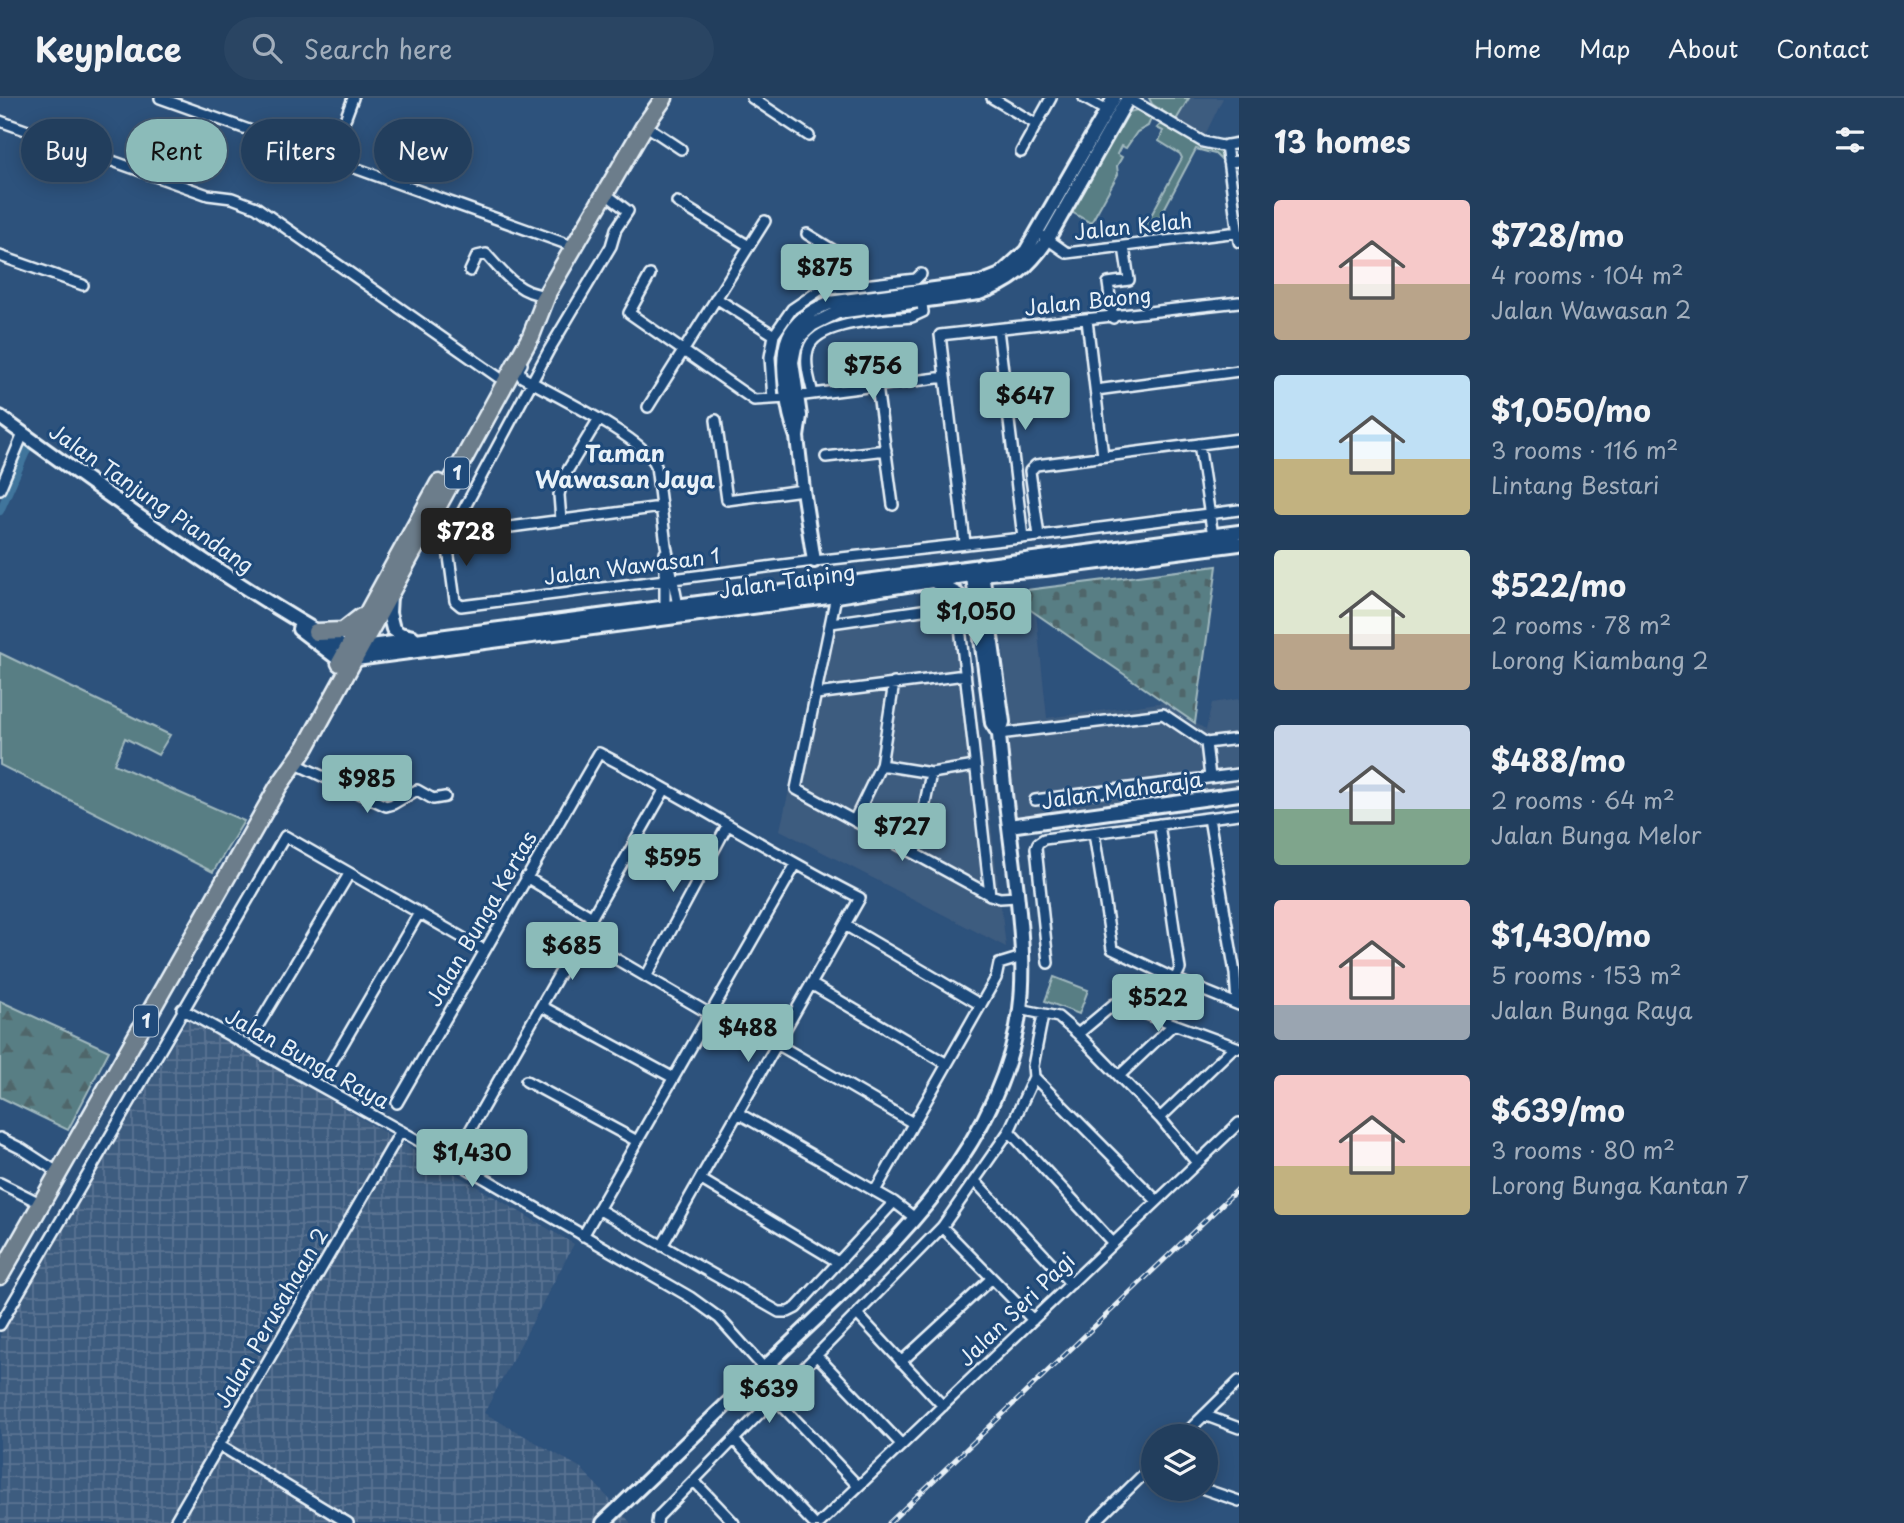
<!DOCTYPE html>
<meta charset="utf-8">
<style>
:root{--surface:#223e5d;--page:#2a4563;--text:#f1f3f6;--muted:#a2aebc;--line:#3f5772;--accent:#8bbbb9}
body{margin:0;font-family:"Playpen Sans",sans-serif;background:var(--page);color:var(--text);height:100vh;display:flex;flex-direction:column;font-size:26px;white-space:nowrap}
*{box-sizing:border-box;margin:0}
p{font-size:23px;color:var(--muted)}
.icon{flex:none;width:38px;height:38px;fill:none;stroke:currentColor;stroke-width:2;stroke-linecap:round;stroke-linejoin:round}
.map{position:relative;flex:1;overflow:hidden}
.details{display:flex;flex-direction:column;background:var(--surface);width:665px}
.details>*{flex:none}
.hud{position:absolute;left:21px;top:21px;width:665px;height:63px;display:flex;gap:14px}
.buttons{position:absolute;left:1141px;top:1326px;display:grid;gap:14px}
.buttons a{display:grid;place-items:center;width:77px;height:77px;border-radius:50%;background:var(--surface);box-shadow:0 4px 18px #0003,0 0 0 2px var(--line);font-size:35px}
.price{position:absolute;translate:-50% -60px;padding:0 16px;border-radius:7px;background:var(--accent);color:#111;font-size:23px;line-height:46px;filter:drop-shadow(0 2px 4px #0008)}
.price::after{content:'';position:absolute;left:50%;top:42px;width:21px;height:16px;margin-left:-10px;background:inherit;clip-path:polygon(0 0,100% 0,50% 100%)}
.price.current{background:#222;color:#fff}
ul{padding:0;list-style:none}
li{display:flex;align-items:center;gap:21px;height:175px;padding:0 35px}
li span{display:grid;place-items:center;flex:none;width:196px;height:140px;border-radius:7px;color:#555}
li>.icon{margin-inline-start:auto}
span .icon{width:84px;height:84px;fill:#fffc;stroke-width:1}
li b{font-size:30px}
h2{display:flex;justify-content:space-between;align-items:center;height:84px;padding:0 35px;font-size:30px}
.tag{padding:0 24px;border-radius:32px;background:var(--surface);box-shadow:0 4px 18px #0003,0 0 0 2px var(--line);font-size:24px;line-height:63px}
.tag.current{background:var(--accent);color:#111}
header{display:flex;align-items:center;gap:42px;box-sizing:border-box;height:98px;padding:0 35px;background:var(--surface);border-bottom:2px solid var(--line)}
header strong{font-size:33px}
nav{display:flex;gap:38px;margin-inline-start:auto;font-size:24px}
.search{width:490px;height:63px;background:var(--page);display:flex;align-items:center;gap:18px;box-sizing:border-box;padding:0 24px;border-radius:38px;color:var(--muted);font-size:26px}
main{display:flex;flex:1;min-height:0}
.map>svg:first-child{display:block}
.built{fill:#3e5b7f}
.industrial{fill:url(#industrial-grid)}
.green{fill:#597e84;stroke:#a0b8be;stroke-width:2}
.forest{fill:url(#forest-firs);stroke:#a0b8be;stroke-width:2}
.cemetery{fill:url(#cemetery-stones);stroke:#a0b8be;stroke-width:2}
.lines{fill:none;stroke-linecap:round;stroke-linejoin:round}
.canal{stroke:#3f759c;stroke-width:8}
.street-casing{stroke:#e8f1f8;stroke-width:14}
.secondary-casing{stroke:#e8f1f8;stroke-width:18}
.highway-casing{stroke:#e8f1f8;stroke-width:21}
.street{stroke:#1f4a7a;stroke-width:9}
.secondary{stroke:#1f4a7a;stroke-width:12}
.highway{stroke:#6c7d8b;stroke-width:16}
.rail-casing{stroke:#e8f1f8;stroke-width:5}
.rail{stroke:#1f4a7a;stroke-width:2.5;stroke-dasharray:8;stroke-linecap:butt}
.labels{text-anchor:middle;stroke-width:6;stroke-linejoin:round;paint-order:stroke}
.shield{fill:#1f4a7a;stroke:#acbfd2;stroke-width:2}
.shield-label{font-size:19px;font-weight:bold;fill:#e8f1f8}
.street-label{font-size:21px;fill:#e8f1f8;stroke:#1f4a7a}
.neighbourhood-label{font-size:23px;font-weight:bold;fill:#e8f1f8;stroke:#1f4a7a}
</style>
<header>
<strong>Keyplace</strong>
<div class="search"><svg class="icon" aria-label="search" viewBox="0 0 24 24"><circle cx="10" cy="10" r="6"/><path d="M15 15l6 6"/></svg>Search here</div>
<nav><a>Home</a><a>Map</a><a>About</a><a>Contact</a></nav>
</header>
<main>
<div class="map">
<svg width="1239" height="1425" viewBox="0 0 1239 1425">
<defs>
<pattern id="industrial-grid" width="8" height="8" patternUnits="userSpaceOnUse" patternTransform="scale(1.75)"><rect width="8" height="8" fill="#3e5b7f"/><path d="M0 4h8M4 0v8" fill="none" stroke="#5a7392"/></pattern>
<pattern id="forest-firs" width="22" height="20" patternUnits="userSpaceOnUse" patternTransform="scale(1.75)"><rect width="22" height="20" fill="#597e84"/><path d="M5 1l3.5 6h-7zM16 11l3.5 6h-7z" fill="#50666a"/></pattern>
<pattern id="cemetery-stones" width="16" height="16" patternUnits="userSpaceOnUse" patternTransform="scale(1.75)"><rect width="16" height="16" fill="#597e84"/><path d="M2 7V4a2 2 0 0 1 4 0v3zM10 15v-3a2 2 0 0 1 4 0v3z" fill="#50666a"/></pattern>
</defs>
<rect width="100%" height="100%" fill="#2d527c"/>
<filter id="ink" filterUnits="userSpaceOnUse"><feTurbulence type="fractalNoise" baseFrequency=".0143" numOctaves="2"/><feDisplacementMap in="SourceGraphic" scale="14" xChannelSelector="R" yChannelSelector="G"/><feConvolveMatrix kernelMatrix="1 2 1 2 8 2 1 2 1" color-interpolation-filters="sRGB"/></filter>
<g filter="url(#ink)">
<path class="built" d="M1189,0H1223L1205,37L1176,22Z
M955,501L965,513L1006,849L780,732L828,519Z
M1022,506L1036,515L1047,620L1166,604L1206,632L1212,605L1239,601V705L1018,733L1006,625L1011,624L998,508Z"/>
<path class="industrial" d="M189,919L574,1146L484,1315L581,1370L631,1425H0V1237Z"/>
<path class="green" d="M1149,0H1189L1176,22L1152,6Z
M1137,12L1151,21L1148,28L1137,34L1126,50L1121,48L1117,56L1122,59L1117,68L1118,76L1091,125L1070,113L1125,15Z
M1161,26L1198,47L1219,53L1223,59L1220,61L1215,56L1196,51L1151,136L1140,138L1182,60L1180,56L1159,43L1163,33L1157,30Z
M0,555L170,637L158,657L125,640L114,666L244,723L213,774L0,667Z
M1054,879L1088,892L1079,916L1045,903Z"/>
<path class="forest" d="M0,903L109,953L68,1032L0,999Z"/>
<path class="cemetery" d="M1217,468L1195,625L1019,504V493Z"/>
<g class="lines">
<path class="canal" d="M0,413L30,345"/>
<defs>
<path id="street" d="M160,0L575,149
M752,0L809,38
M992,0L1036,26
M1084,0L1107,13
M1128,0L1203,44L1222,48L1239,45
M0,23L208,97L232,100L256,109L498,279
M645,27L681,51
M1226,47L1239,144
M1021,54L1051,0
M330,62L353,0
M1228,64L1239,63
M606,96L628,113L616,131L611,148L549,252L450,437L448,451L455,503L461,508L814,463L1039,438L1239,412
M677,104L749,148
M807,136L851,163L854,187
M1043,138L1067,155L1238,134
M0,158L83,187
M470,173L477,158L486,156C502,174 521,198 547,197
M650,177L629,215L754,302L787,300
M716,200L774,237
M1113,220L1108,185L1129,182L1124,149
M1087,222L1103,358
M998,231L1023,440
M522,266L519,271L522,279C549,294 648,342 656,368L666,447L679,513
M877,288L893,407
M1096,292L1239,273
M813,296C810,283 804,266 808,252C815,222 886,222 912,219L923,214L921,198
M797,298L945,279
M773,301L770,259L774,237L792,211L820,192L916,181L921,176
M648,309L765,123
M716,322L727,402L803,392
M1199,346L1213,438
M826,359L886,352
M0,391L23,336
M561,422L559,397L563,380L598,322
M450,437L661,409
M1039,438L1030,373L1036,367L1239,341
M965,445L940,237L1239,204
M836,498L796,691L990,797L1000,800L1017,799
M665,514V455
M831,525L943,509L953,512L959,520L990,797
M816,596L965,577
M999,636L1163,616L1206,645L1239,641
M1206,645L1210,679
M294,665L386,708L393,706L417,692L433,701L445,699
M881,667L931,675L975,668
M1035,702L1239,676
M1209,720L1235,875L1237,906
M854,723L881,667L894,585
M1159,726L1180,871L1175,881
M1094,735L1112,851L1175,881L1239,907
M915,756L931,675
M526,779L592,819
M845,827L981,907
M580,840L710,916
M1048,865L1036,750L1038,745L1044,741L1239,716
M646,879L727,728
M811,886L947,966
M541,908L670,978
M182,911L453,1062L690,1199L719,1220L764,1270
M1020,911L1058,919L1078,936L1160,1020L1197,1065
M256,931L349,776
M1078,936L1114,906H1119L1239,950
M777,946L913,1025
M327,973L419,815
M1119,978L1174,926
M1034,979L1157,1103
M526,983L637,1043
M397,1005L599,655C688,700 771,755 860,800L662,1148
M738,1015L894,1104L915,1120
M1160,1020L1234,949
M1009,1033L1113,1145
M0,1040L22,1051L59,1075
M453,1062L665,691
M700,1081L838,1164
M975,1083L1071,1186
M0,1085L40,1105
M875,1093L996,880L999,866L1022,859
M598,1111L779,1214H788L796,1210L894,1104
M942,1129L1033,1222
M583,1138L796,766
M858,1217L943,1308
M0,1227L285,738L484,852
M817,1258L902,1347
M901,1264L992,1180
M755,1279L858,1388
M1204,1317L1239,1330
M1182,1339L1239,1283
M734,1342L813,1425
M219,1347L348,1425
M694,1383L734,1425
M1204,1391L1239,1403
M174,1425L401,1033
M657,1425L658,1419L942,1129L1009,1033L1034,979L1033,968L1043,917
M820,1425L1239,1025
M1094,1425L1153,1367"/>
<path id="secondary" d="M0,319C113,401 226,483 347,551L1239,434
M797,339C791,323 788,309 786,292C780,248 785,223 829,205L980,185L1000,177L1026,153L1114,0
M814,463L803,392L797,339L800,318L792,264L795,249L801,237L812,227L838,214L979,195C1010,185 1030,168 1048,141L1128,0
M972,471L992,625L999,636
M933,483L957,496L978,517
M390,498L389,515L393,531L400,536L413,539
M299,531L341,563L836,498L977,476L1045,471L1239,446
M1009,728L1239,696
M603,1425C662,1369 720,1312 779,1256C879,1160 1001,1057 1020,911C1025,872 1021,832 1017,794C1011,741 1003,689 999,636L1003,624L981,467"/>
<path id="highway" d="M542,204L645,27L664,0
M316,534L343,533L361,519
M340,565L439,385
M0,1178L278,689L306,649L531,238L547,197"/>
</defs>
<use href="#street" class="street-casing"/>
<use href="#secondary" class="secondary-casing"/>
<use href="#highway" class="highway-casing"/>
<use href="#street" class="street"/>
<use href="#secondary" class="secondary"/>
<use href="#highway" class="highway"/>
<defs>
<path id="rail" d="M889,1425L1239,1090"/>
</defs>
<use href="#rail" class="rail-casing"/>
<use href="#rail" class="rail"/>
</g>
</g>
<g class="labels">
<g class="shield">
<rect x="445" y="359.5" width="24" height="31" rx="5"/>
<rect x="134" y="907.5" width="24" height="31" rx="5"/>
</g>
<g class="shield-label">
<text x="457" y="382">1</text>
<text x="146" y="930">1</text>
</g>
<g class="street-label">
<text transform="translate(1133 129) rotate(-6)" y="7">Jalan Kelah</text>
<text transform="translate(1088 204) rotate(-6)" y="7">Jalan Baong</text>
<text transform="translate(151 401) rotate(35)" y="7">Jalan Tanjung Piandang</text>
<text transform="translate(632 469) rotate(-7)" y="7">Jalan Wawasan 1</text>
<text transform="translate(787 484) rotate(-8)" y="7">Jalan Taiping</text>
<text transform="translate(1122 693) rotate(-8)" y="7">Jalan Maharaja</text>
<text transform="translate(482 821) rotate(-60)" y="7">Jalan Bunga Kertas</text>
<text transform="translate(307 961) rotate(29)" y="7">Jalan Bunga Raya</text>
<text transform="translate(1017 1212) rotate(-44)" y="7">Jalan Seri Pagi</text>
<text transform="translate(272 1220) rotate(-60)" y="7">Jalan Perusahaan 2</text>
</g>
<g class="neighbourhood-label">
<text x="625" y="364">Taman<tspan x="625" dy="26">Wawasan Jaya</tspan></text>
</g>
</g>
</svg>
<div class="buttons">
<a><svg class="icon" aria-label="layers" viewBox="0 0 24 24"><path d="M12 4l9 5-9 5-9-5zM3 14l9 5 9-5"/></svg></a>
</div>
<b class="price" style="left:825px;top:206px">$875</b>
<b class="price" style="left:873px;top:304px">$756</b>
<b class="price" style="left:1025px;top:334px">$647</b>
<b class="price current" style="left:466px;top:470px">$728</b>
<b class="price" style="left:976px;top:550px">$1,050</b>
<b class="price" style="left:367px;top:717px">$985</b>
<b class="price" style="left:902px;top:765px">$727</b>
<b class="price" style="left:673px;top:796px">$595</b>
<b class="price" style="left:572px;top:884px">$685</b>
<b class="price" style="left:1158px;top:936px">$522</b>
<b class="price" style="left:748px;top:966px">$488</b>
<b class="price" style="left:472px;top:1091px">$1,430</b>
<b class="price" style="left:769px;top:1327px">$639</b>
<div class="hud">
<a class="tag">Buy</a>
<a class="tag current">Rent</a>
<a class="tag">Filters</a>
<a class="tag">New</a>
</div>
</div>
<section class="details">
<h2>13 homes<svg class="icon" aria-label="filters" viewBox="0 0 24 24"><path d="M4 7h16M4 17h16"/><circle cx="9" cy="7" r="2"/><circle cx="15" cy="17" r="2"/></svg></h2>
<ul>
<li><span style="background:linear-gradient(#f6c9c9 60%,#b9a48a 0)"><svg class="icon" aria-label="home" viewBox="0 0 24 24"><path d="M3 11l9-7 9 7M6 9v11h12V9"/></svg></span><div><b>$728/mo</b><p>4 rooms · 104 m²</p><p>Jalan Wawasan 2</p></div></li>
<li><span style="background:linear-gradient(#bfe0f5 60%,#c2b280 0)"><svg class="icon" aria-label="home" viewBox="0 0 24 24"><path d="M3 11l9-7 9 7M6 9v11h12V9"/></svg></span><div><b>$1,050/mo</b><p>3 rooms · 116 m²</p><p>Lintang Bestari</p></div></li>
<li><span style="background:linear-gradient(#dfe7d0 60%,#b9a48a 0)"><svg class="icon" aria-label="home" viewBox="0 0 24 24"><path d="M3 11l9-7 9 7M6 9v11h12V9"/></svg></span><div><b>$522/mo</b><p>2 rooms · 78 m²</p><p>Lorong Kiambang 2</p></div></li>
<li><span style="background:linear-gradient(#c9d6e8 60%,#7fa58c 0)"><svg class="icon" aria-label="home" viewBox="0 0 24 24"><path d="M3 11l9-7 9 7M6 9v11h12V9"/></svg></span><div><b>$488/mo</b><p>2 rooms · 64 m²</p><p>Jalan Bunga Melor</p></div></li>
<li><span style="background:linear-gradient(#f6c9c9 75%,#9aa5b1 0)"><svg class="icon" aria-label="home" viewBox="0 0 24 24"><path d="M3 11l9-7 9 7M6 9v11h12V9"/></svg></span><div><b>$1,430/mo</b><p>5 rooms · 153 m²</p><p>Jalan Bunga Raya</p></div></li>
<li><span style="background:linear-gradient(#f6c9c9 65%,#c2b280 0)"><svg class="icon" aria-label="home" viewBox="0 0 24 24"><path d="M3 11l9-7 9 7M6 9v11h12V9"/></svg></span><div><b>$639/mo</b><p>3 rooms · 80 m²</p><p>Lorong Bunga Kantan 7</p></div></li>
</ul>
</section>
</main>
